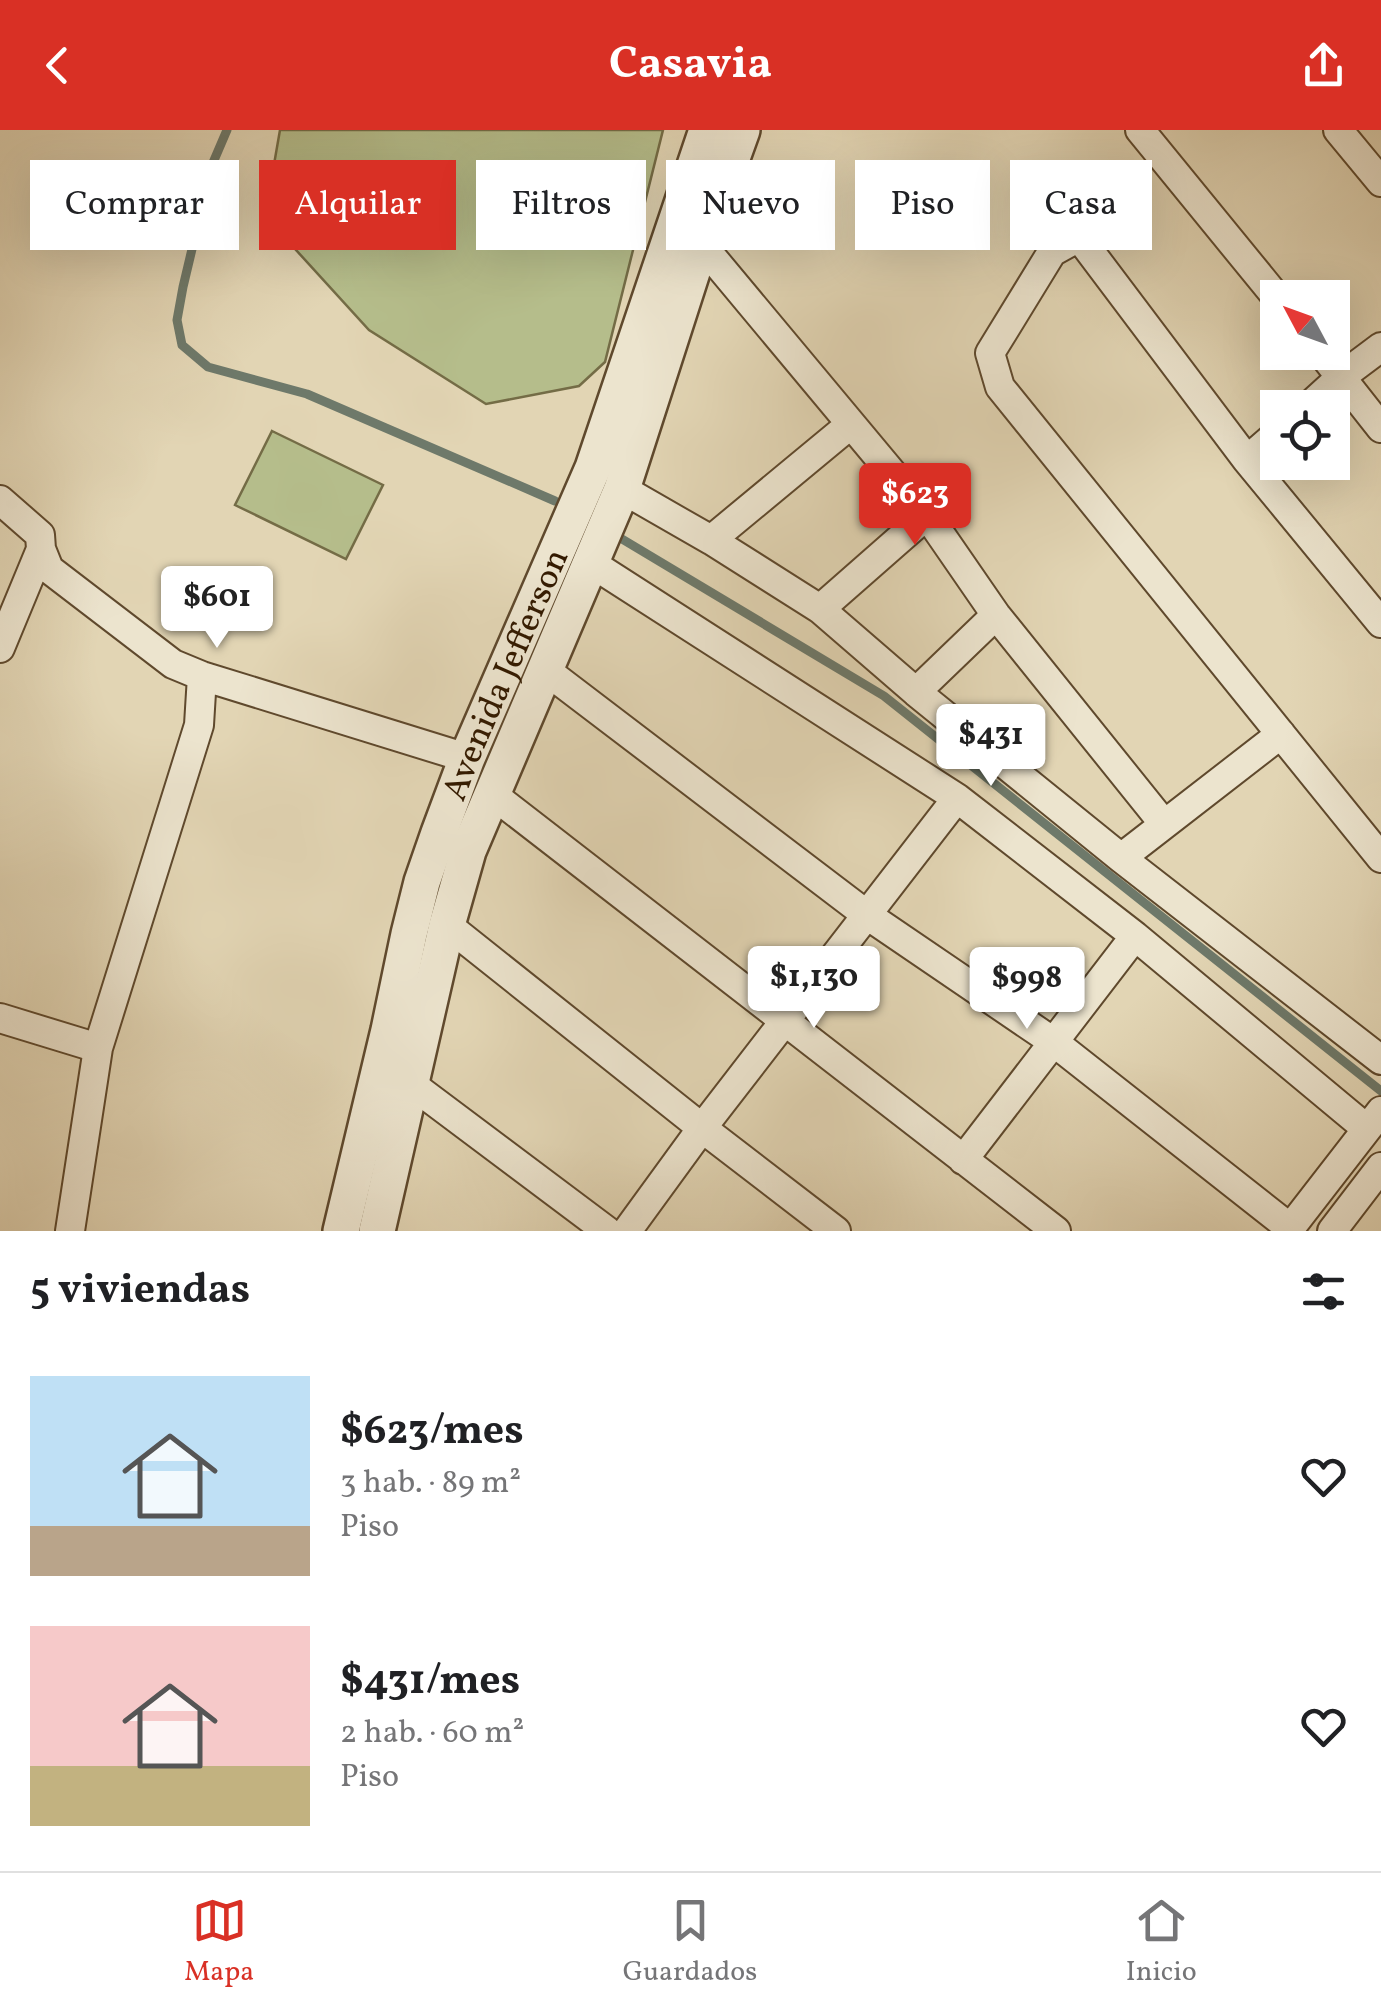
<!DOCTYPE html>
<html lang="es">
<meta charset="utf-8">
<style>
:root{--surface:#fff;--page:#f6f6f6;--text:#202124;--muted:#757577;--line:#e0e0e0;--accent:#d93025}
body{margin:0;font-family:Vollkorn,serif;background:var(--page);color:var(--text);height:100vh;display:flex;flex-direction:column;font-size:38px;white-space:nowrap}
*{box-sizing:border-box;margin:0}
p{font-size:32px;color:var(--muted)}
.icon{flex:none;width:55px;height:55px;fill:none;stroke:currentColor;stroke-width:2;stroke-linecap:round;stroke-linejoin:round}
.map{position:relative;height:1101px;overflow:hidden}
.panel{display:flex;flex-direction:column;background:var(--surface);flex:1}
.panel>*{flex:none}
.hud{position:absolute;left:30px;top:30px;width:1322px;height:90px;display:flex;gap:20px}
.needle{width:65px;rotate:311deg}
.tools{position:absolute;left:1260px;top:150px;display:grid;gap:20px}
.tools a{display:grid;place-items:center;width:90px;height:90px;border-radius:0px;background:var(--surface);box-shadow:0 10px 40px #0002;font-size:50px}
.price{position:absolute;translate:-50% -85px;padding:0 22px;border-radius:10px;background:#fff;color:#222;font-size:32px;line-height:65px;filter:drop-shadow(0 2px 5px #0008)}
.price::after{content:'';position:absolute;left:50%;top:60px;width:30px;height:22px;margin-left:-15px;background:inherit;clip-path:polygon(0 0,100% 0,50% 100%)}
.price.on{background:var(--accent);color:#fff}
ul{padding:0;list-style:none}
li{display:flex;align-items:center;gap:30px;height:250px;padding:0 30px}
li span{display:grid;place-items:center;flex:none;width:280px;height:200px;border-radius:0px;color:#555}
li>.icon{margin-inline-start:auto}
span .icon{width:120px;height:120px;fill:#fffc;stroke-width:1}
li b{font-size:42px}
h2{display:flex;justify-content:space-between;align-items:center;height:120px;padding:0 30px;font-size:42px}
.chip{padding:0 35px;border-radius:0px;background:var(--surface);box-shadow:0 10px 40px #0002;font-size:35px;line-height:90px}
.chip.on{background:var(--accent);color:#fff}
header{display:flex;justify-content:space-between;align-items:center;height:130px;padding:0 30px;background:var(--accent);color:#fff;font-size:45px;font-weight:700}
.tabs{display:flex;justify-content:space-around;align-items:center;height:140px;border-top:2px solid var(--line);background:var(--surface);font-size:28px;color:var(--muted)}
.tabs a{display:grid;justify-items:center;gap:5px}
.tabs .on{color:var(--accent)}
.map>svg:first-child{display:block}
.green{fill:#b5bd8b;stroke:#746c46;stroke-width:2.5}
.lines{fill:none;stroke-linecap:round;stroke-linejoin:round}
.stream{stroke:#6e796a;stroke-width:9}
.minor-casing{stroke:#5f492d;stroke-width:32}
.tertiary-casing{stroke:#5f492d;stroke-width:40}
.minor{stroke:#ece4ce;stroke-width:28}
.tertiary{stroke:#ece4ce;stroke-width:35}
.labels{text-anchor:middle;stroke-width:8;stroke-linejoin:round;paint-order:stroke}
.street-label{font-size:35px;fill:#331a00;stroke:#ece4ce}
</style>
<header><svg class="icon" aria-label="back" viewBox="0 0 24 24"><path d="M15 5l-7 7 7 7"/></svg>Casavia<svg class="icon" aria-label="share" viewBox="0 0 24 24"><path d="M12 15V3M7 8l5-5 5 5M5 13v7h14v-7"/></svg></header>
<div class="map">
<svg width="1381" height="1101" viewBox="0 0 1381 1101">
<rect width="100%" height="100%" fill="#e2d5b4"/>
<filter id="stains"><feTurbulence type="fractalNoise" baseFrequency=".002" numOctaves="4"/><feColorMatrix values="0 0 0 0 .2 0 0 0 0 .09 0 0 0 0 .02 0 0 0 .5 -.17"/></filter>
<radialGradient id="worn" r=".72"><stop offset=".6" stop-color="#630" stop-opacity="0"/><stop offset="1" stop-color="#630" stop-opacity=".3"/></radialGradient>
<path class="green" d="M280,0H663L605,232L579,256L486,274L369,200L265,86Z
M272,301L383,355L346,429L235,375Z"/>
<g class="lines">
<path class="stream" d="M227,0L212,35L183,157L177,190L182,215L208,237L307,264L555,371
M622,409L884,566L1381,961"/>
<defs>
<path id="minor" d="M1140,0L1278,169
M1338,0L1381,52
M1065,95L1079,107L1247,330L1381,493
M1079,107L1052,122L990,223L1000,257L1381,728
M701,114L927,385L996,485L1164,694
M1321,222L1381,298
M1307,278L1341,247L1381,217
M1247,330L1278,303
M622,359L711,410L820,479L916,562L1121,728L1381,930
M0,370L40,405L41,419L49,439L173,534L202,546L467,628
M711,410L851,294
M591,433L957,668L1135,806L1367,999
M820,479L927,385
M0,518L41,419
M544,539L867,785L1055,913L1290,1098
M916,562L996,485
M492,664L1056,1101
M1121,728L1281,604
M447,795L702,998L836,1101
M0,888L98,918
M411,954L607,1101
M963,1030L1135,806
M70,1101L98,918L199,595L202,546
M627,1101L702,998L957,668
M1288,1101L1381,981
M1332,1101L1381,1037"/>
<g id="tertiary">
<path id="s1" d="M341,1101L389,900L409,804L422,752L439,703L467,628L593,338L707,0"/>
<path d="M377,1101L447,795L468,721L622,359L701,114L742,0"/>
</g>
</defs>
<use href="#minor" class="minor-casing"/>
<use href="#tertiary" class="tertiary-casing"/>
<use href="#minor" class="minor"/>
<use href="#tertiary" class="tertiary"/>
</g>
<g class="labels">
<g class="street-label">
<text dy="12" stroke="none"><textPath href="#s1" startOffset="582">Avenida Jefferson</textPath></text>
</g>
</g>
<rect width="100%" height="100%" filter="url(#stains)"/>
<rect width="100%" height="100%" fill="url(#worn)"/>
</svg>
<div class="tools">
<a><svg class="needle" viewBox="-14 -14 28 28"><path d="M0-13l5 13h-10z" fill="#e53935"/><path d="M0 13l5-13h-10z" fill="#757577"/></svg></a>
<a><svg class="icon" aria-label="locate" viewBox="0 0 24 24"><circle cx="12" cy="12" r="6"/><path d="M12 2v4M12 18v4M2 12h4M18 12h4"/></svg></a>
</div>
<b class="price on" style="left:915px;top:418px">$623</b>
<b class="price" style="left:217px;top:521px">$601</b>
<b class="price" style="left:991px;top:659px">$431</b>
<b class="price" style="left:814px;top:901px">$1,130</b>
<b class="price" style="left:1027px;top:902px">$998</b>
<div class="hud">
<a class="chip">Comprar</a>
<a class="chip on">Alquilar</a>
<a class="chip">Filtros</a>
<a class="chip">Nuevo</a>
<a class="chip">Piso</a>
<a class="chip">Casa</a>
</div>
</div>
<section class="panel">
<h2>5 viviendas<svg class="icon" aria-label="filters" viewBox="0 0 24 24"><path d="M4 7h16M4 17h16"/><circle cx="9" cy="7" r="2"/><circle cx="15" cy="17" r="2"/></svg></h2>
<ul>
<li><span style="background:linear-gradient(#bfe0f5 75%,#b9a48a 0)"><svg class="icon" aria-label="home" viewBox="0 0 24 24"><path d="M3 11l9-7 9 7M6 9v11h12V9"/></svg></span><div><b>$623/mes</b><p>3 hab. · 89 m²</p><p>Piso</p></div><svg class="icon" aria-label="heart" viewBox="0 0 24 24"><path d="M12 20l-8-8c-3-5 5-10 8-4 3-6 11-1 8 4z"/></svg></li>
<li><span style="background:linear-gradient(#f6c9c9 70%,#c2b280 0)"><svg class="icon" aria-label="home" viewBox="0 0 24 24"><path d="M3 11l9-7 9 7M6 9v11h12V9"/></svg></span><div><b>$431/mes</b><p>2 hab. · 60 m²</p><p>Piso</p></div><svg class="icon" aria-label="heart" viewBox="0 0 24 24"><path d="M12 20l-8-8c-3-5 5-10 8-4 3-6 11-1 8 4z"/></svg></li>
</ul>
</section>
<nav class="tabs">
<a class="on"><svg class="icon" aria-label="map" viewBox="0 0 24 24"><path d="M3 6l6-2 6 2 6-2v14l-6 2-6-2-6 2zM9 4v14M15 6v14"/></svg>Mapa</a>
<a><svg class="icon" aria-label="saved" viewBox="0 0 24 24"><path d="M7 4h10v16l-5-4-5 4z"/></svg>Guardados</a>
<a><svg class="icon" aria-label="home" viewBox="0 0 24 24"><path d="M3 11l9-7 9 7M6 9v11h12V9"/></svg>Inicio</a>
</nav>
